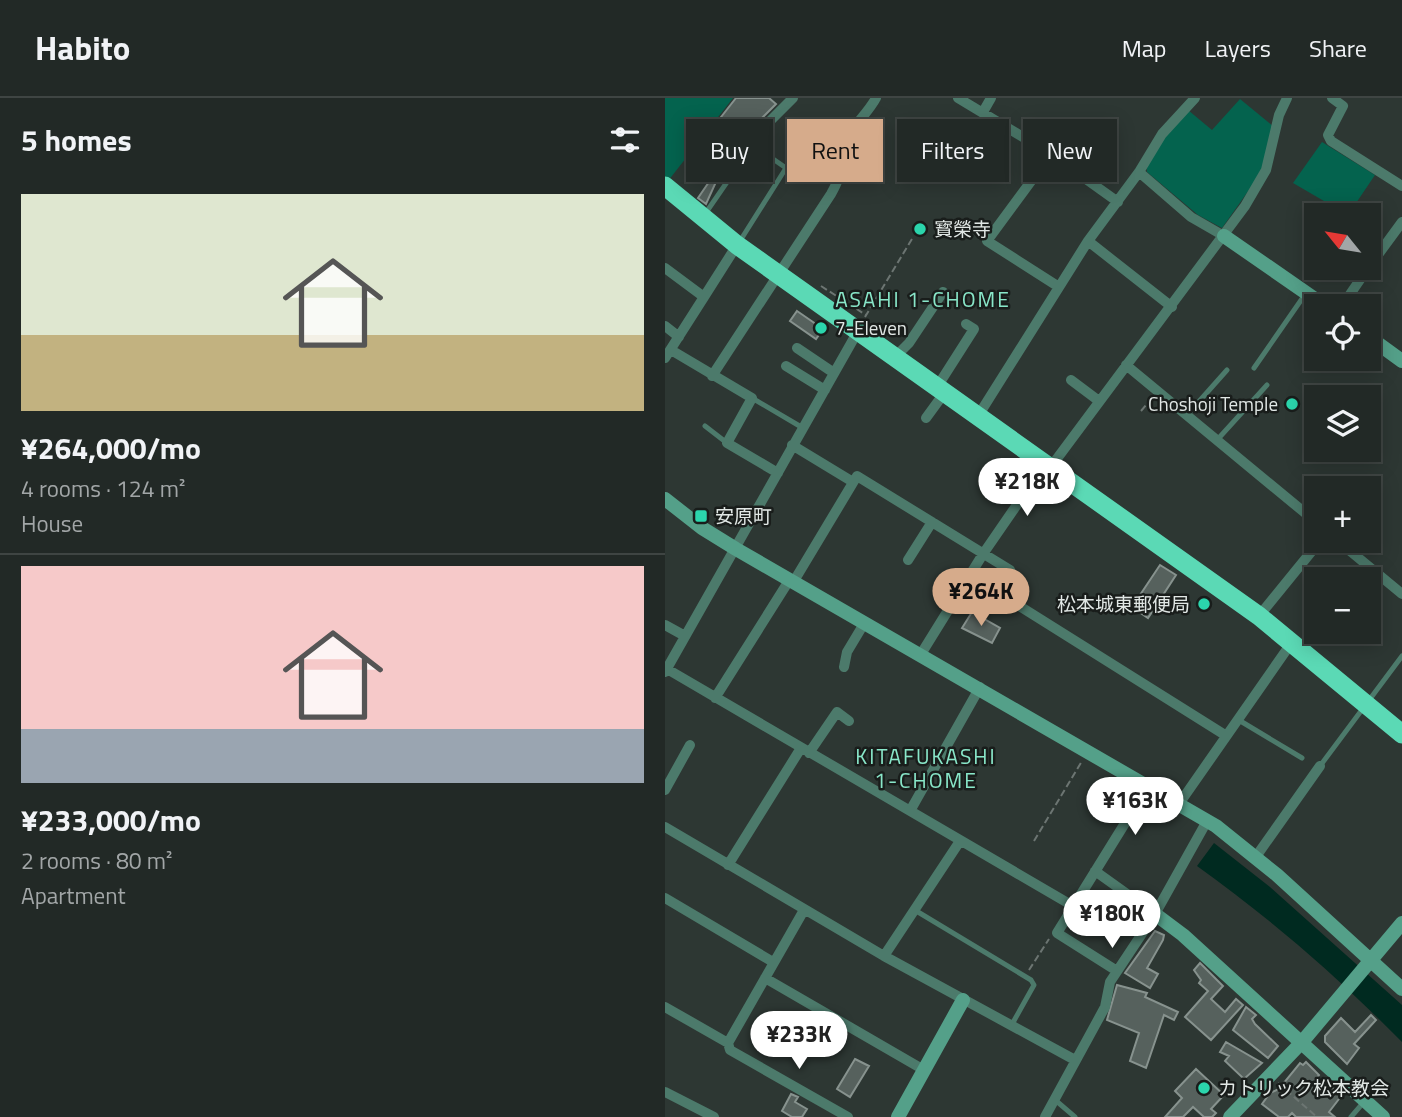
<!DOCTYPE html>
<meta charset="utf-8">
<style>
:root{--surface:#222926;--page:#2e3532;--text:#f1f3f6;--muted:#a2a6a7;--line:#3f4543;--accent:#d6ab8b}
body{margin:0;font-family:"Titillium Web","Noto Sans JP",sans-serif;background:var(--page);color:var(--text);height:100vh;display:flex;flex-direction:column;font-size:26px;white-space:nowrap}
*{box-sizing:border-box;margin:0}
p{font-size:23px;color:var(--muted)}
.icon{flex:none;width:38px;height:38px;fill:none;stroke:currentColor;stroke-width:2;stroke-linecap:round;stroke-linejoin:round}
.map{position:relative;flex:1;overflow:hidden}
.details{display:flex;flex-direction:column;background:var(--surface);width:665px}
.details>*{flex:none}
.top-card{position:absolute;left:21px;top:21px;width:611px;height:63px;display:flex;gap:14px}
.needle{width:46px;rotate:300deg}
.buttons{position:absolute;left:639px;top:105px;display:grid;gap:14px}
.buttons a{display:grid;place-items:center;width:77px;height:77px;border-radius:0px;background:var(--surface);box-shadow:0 4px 18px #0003,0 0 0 2px var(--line);font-size:35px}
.price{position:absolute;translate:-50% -60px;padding:0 16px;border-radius:24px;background:#fff;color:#222;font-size:23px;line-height:46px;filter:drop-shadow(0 2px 4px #0008)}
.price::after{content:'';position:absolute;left:50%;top:42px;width:21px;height:16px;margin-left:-10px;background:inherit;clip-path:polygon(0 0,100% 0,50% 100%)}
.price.on{background:var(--accent);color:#111}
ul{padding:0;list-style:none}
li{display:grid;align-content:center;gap:14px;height:371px;padding:0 21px}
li+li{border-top:2px solid var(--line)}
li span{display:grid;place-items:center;height:217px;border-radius:0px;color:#555}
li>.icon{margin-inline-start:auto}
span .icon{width:126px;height:126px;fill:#fffc;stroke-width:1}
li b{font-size:30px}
h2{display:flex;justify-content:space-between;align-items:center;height:84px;padding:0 21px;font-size:30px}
.tag{padding:0 24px;border-radius:0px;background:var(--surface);box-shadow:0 4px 18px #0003,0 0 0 2px var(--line);font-size:24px;line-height:63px}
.tag.on{background:var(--accent);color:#111}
header{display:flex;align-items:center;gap:42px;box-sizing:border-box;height:98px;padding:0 35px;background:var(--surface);border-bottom:2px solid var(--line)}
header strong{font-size:33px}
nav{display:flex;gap:38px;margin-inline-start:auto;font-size:24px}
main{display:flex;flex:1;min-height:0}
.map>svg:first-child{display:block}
.green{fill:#04634e}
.water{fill:#002a20}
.building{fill:#56615d;stroke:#87928e;stroke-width:2}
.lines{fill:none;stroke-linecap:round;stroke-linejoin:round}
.path{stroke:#6c7572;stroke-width:2;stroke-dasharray:7 3.5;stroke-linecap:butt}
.lane{stroke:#4c7a6b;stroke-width:5}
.street{stroke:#4c7a6b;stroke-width:10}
.secondary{stroke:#54a089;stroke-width:14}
.highway{stroke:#5bd9b5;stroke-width:19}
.poi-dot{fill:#2bd5ac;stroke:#191d1b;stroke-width:2.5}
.labels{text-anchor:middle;stroke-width:5;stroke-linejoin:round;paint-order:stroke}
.poi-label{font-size:19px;fill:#e1e7e5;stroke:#191d1b;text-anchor:start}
.neighbourhood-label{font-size:21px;letter-spacing:2px;fill:#89e7c9;stroke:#191d1b}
</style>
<header>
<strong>Habito</strong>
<nav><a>Map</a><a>Layers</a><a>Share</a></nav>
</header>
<main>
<section class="details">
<h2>5 homes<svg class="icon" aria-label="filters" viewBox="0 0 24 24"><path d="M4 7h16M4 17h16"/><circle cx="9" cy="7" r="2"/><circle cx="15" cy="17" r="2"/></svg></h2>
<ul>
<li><span style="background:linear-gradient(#dfe7d0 65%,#c2b280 0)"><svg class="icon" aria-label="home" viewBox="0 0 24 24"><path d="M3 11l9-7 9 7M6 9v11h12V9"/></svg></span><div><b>¥264,000/mo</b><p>4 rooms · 124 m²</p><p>House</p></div></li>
<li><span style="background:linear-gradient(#f6c9c9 75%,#9aa5b1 0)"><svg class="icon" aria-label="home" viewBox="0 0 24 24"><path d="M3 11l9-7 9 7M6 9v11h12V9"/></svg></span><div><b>¥233,000/mo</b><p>2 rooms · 80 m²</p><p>Apartment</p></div></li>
</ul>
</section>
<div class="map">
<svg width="737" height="1019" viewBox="0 0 737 1019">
<rect width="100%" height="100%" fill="#2d3733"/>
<path class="green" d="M0,0H68L3,83L0,80Z
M575,1L608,28L596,75L557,130L533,117L482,74C479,53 510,27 523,12L547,32Z
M657,44L710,77L683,117L628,85Z"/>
<path class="water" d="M53,50L65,58L46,86L35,78Z
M549,745L605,789L737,907V944C673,879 606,821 532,768Z"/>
<path class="building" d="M71,0H104L111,6L94,23L77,50L49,28Z
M46,81L51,84L41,106L33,100Z
M132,213L158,231L151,241L125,223Z
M495,467L511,477L483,520L467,509Z
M307,514L335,530L327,545L297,530Z
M490,833L499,837L498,842L482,870L493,876L485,890L460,875Z
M535,865L558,888L546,901L560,914L571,901L578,907L546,942L520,919L543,893L534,885L536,882L529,872Z
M452,887L482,895L480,899L513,914L509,922L499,917L481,970L465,963L474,935L442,922Z
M581,909L591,917L587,921L590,926L613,948L603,960L568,932Z
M706,917L711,922L689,946L694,950L682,966L660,944V938L676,920L690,934Z
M561,944L597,965L579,981L560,963L564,958L555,954Z
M190,961L204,968L185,999L172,991Z
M641,964L654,977L650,982L662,993L666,989L677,997L664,1014L670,1019H631L627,1015L623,1019H614L597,1006L605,995L614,991L635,965L638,967Z
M531,971L559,997L546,1011L551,1015L547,1019H539L528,1009L518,1019H500L517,1000L510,993Z
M126,996L133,999L130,1004L142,1011L137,1019H127L117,1013Z"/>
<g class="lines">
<path class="path" d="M156,188L201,217
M200,219L247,141
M476,313L487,300
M369,743L417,663
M364,872L384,841
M613,985L652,1019"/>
<path class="lane" d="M40,116L100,29
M75,143L121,70L88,47
M589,270L641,195
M87,300L138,330
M522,317L562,272
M40,328L62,345
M552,342L602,287
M572,621L637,660
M655,668L737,558
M248,811L366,882L369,887L346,928
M389,1001L410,1019
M686,1019L698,1005"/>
<path class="street" d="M293,0L386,56L453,104
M667,0L678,8L663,37L666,43L737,88
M318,14L326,0
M100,28L128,0
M386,56L322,143L394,189
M474,74L526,119L559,138
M423,143L507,209
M704,169L737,124
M0,170L39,199L72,147
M677,208L703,170
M0,228L14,239
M132,250L169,275
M6,252L87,300L62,345L113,375
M230,259L244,245L278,194
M0,260L39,199
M461,267L651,424
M121,268L160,292
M47,278L166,96C179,73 174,69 180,47C186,28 202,17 211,0
M406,282L434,303
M272,289L309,231L301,226
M313,318L423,143L474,74L497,36L530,0
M261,320L280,294
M127,347L188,384
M385,370L580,108L601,72L614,17L622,0
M673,443L737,496
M243,462L267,424
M129,483L192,378L345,472L348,480L337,497L560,637
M594,518L655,443
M0,527L20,538
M256,556L318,456L380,366
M179,569L182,554L200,524
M2,571L408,808
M0,574L193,233
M50,600L125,481
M144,655L172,614L184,623
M0,692L25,647
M514,706L627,544
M245,713L315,589
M0,729L219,858L410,962
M590,760L655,668
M63,767L136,650
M430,773L490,816
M0,800L108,864
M219,858L295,743
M452,873L392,835L483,688
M100,880L259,972
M0,909L63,945L65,952L183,1019
M63,945L139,812
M0,994L49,1019
M380,1019L440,909L445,884L490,816L542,723"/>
<path class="secondary" d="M559,138L660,208
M704,239L737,263
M0,401L37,430L71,451L551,728L612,777L737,891
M490,816L518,837L718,1019
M233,1019L298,902
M565,1019L637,944L737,825"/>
<path class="highway" d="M0,88L72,147L594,518L737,636"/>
</g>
<g class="poi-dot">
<circle cx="255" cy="131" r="7"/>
<circle cx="156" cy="230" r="7"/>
<circle cx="627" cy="306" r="7"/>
<rect x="29" y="411" width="14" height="14" rx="3.5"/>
<circle cx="539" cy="506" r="7"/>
<circle cx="539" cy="990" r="7"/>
</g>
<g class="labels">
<g class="poi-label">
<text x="269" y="138">寳榮寺</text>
<text x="170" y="237">7-Eleven</text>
<text x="613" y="313" text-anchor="end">Choshoji Temple</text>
<text x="50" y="425">安原町</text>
<text x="525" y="513" text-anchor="end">松本城東郵便局</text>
<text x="553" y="997">カトリック松本教会</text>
</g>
<g class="neighbourhood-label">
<text x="258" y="209">ASAHI 1-CHOME</text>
<text x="261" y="666">KITAFUKASHI<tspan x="261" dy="24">1-CHOME</tspan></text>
</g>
</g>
</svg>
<div class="buttons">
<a><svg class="needle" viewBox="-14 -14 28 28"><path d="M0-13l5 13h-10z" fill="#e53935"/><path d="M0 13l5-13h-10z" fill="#a2a6a7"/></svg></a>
<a><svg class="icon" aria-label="locate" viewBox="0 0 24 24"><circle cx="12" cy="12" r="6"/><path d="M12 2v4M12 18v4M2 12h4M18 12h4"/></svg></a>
<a><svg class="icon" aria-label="layers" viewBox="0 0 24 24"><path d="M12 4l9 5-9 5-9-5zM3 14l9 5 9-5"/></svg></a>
<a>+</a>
<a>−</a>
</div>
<b class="price" style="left:362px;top:420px">¥218K</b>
<b class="price on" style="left:316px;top:530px">¥264K</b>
<b class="price" style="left:470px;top:739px">¥163K</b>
<b class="price" style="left:447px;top:852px">¥180K</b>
<b class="price" style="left:134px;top:973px">¥233K</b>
<div class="top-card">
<a class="tag">Buy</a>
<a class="tag on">Rent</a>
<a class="tag">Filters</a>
<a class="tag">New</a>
</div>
</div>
</main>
